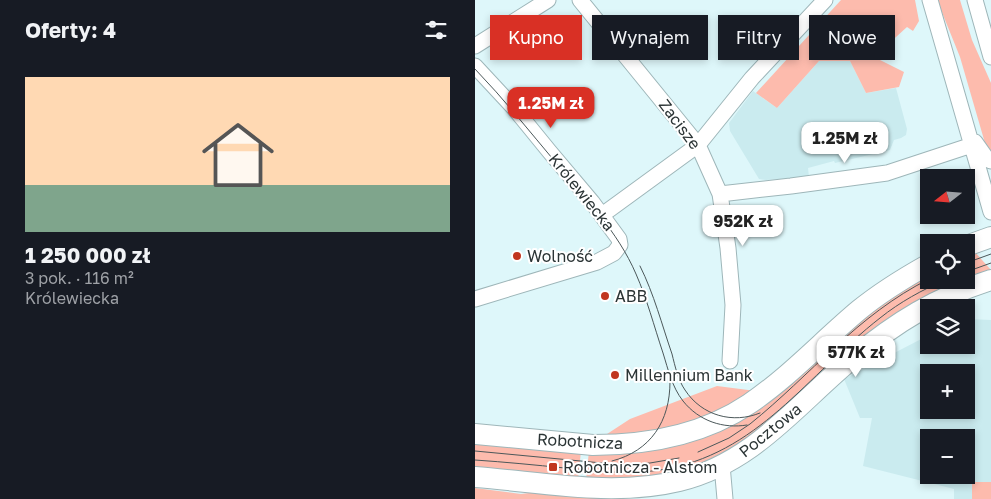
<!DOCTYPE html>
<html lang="pl">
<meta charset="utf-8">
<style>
:root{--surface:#171b24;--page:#242831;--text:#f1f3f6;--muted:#9ea1a6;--accent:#d93025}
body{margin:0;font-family:"Golos Text",sans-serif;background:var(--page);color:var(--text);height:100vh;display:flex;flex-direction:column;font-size:19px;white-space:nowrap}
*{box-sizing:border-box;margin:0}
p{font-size:16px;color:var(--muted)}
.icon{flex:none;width:28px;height:28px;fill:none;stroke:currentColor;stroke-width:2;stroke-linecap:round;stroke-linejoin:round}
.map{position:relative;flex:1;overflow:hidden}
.sheet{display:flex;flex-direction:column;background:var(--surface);width:475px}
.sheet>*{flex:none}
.guide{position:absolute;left:15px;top:15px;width:425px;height:45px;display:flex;gap:10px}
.needle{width:32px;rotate:253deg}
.buttons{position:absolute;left:445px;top:169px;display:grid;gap:10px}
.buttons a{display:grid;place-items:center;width:55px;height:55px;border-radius:0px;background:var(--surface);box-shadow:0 2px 8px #0003;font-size:25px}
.price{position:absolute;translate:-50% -42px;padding:0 11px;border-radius:10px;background:#fff;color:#222;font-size:16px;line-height:32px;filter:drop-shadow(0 1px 2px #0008)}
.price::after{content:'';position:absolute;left:50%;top:30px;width:15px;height:11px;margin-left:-8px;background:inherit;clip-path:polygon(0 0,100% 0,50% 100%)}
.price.current{background:var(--accent);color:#fff}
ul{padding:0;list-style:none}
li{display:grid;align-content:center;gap:10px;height:265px;padding:0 25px}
li span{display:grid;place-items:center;height:155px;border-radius:0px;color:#555}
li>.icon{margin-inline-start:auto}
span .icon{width:90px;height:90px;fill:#fffc;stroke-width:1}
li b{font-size:21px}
h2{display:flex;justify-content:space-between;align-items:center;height:60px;padding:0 25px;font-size:21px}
.tag{padding:0 18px;border-radius:0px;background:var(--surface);box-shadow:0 2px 8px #0003;font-size:18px;line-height:45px}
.tag.current{background:var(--accent);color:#fff}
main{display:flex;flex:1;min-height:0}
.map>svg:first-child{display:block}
.built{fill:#caebef;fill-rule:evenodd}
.green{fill:#fdbbad}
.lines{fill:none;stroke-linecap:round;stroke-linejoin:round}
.minor-casing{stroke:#9eb6b9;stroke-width:17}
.major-casing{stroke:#9eb6b9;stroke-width:22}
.minor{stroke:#fff;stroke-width:15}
.major{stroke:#fff;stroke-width:20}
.tram{stroke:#4c585a;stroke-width:1}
.poi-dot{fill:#c1361f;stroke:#fff;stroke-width:2}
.labels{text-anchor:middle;stroke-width:4;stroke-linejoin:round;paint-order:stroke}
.street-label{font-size:16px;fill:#2b3435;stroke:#fff}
.poi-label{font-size:16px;fill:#2b3435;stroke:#fff;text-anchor:start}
</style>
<main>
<section class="sheet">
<h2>Oferty: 4<svg class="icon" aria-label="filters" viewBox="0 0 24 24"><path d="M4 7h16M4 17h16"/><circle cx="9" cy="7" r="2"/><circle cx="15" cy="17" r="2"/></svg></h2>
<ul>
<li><span style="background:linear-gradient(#ffd9b3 70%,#7fa58c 0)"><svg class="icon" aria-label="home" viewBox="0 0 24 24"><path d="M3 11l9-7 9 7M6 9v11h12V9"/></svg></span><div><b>1 250 000 zł</b><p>3 pok. · 116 m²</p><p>Królewiecka</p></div></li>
</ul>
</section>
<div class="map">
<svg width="516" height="499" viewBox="0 0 516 499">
<rect width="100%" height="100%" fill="#def7fa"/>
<path class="built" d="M344,61H375L391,93L421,88L432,129L431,135L426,138L419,140L415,150L360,163L359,161L333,168L334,177L291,180L284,179L255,131L254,123L278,91L302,108Z
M491,317H493V319L516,320V499H479V489L388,466L397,418H385L369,379L454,335V345H491ZM454,372H491V410H454ZM454,438H491V475H454Z"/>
<path class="green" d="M366,0H440L444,21L438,31L432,27L399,57L429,72L424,87L391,93L375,61H344L302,108L281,93Z
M462,0H485L497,40L516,83V156L512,150L485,57Z
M499,251L516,270L491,278V254Z
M454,272V280H487L456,293L425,312L259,451L191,477L111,480L114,451L203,443L369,332Z
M242,386L281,391L261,404L182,434L115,438V434H132L155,419Z
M0,441L106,451L103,480L0,470Z
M497,482H516V499H497Z
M0,488L46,494L70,491L129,495V499H0Z"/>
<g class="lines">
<defs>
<path id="minor" d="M105,0L223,145L245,194L253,248L258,305L255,361
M455,0L516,212
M500,0L516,57
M0,46L73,0
M0,66L39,108L74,151L117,202L144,239L145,245L139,253L122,262L0,299
M500,142L512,159L516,161
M245,194L316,186L412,173L497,145
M127,215L223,145L277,78L350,0
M247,465L250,499"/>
<path id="major" d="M491,246L516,237
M0,434L118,445C173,445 228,435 274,404C314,377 347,341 384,310C406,292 429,278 454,264
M0,477C67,482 137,497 204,481C279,463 322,404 378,358C421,322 462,297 516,280"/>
</defs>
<use href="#minor" class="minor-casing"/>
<use href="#major" class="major-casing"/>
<use href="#minor" class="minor"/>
<use href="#major" class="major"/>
<path class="tram" d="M0,69C29,99 55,132 82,164C110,198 143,232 161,274C172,299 179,326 188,353C193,369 197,387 208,401C224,421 248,429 272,425
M491,263L516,254
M165,266C179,294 187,325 197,354C200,366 203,380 210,390C227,416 258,424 285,413
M491,272L516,263
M0,451L148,465L175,463L204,458
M223,452L254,438L275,424C336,375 382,315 454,279
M0,460C30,462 60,465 90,468C122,471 153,475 185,470C283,455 332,375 405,318C425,302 447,290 470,280
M137,461C176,451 195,421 195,382"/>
</g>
<g class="poi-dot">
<circle cx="42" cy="256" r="5"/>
<circle cx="130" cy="296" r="5"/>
<circle cx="140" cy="375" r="5"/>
<rect x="73" y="462" width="10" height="10" rx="2.5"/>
</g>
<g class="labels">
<g class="street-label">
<text transform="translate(205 124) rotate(53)" y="6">Zacisze</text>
<text transform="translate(107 192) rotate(51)" y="6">Królewiecka</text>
<text transform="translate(295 430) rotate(-39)" y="6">Pocztowa</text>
<text transform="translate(105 441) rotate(3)" y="6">Robotnicza</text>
</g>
<g class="poi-label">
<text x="52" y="262">Wolność</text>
<text x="140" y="302">ABB</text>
<text x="150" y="381">Millennium Bank</text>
<text x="88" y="473">Robotnicza - Alstom</text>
</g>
</g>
</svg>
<div class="buttons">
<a><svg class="needle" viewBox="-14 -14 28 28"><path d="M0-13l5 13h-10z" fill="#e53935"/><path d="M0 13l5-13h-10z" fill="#9ea1a6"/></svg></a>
<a><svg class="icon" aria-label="locate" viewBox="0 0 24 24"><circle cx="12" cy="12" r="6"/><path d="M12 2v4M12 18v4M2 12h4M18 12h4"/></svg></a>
<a><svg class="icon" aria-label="layers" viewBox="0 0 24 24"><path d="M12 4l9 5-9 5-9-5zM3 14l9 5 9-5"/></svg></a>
<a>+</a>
<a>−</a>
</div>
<b class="price current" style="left:76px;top:129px">1.25M zł</b>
<b class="price" style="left:370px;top:164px">1.25M zł</b>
<b class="price" style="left:268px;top:247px">952K zł</b>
<b class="price" style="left:381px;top:378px">577K zł</b>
<div class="guide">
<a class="tag current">Kupno</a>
<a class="tag">Wynajem</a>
<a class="tag">Filtry</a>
<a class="tag">Nowe</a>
</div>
</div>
</main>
